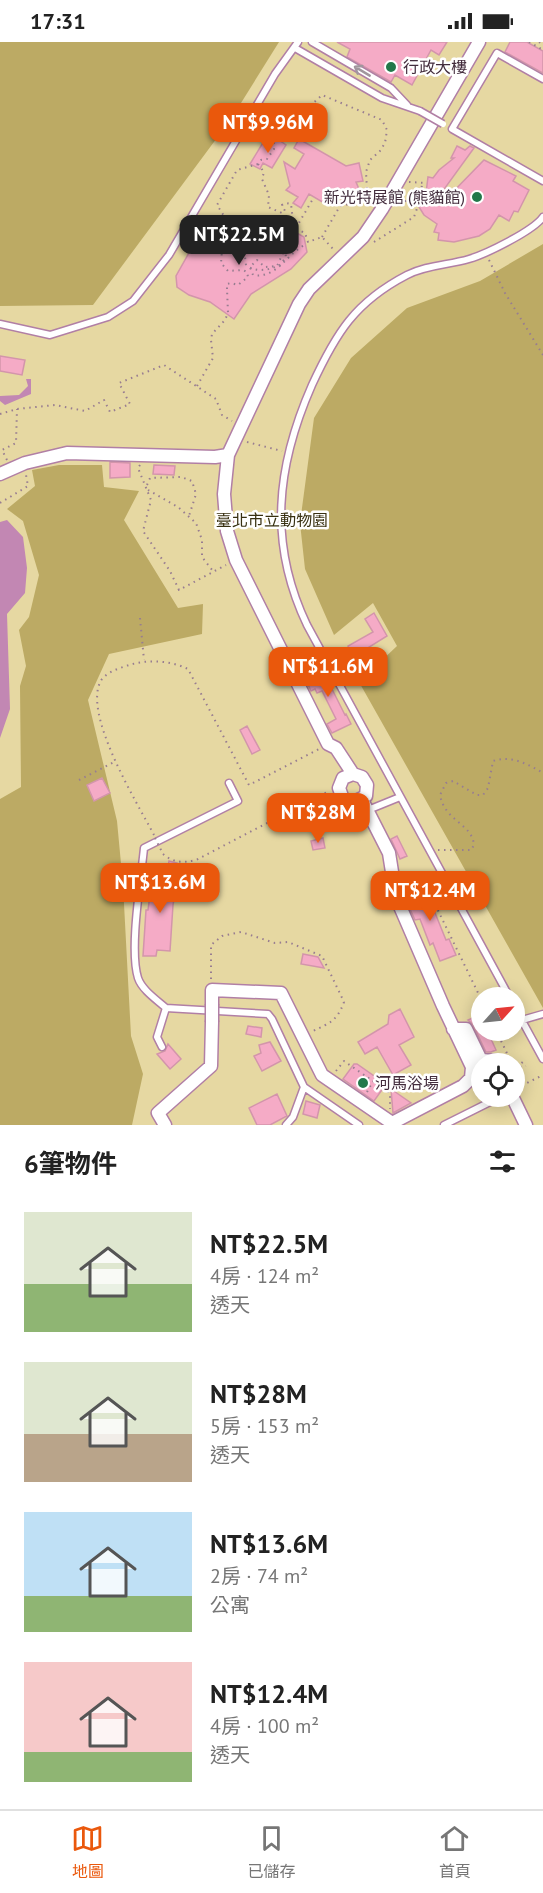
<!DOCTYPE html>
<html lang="zh-TW">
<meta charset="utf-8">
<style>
:root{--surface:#fff;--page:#f2f2f2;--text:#222;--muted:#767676;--line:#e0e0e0;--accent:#ea580c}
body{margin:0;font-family:"PT Sans","Noto Sans TC",sans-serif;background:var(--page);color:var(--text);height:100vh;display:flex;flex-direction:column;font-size:22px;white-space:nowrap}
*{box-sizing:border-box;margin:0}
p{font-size:20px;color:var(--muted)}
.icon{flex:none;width:33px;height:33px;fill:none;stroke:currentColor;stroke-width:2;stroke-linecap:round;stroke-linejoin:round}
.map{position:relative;height:1083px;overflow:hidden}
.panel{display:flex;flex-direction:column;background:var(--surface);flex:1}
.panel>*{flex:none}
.needle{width:39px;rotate:63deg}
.buttons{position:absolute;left:471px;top:945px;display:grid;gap:12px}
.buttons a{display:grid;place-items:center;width:54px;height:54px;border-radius:50%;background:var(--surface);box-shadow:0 3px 15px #0003;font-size:30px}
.price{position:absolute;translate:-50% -51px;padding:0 14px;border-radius:12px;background:var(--accent);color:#fff;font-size:20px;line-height:39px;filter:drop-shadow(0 2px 3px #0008)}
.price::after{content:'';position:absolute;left:50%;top:36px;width:18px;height:14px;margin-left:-9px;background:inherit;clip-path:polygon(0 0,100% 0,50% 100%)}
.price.selected{background:#222;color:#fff}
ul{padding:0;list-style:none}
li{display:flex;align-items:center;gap:18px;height:150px;padding:0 24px}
li span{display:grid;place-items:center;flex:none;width:168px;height:120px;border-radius:0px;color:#555}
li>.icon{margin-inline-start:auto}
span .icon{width:72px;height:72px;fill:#fffc;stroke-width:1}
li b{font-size:26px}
h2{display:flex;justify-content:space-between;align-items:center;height:72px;padding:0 24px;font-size:26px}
.status{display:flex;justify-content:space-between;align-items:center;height:42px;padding:0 30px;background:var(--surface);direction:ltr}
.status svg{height:16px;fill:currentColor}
.dock{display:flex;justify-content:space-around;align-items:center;height:84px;border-top:2px solid var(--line);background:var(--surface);font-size:16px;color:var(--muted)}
.dock a{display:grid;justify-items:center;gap:3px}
.dock .selected{color:var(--accent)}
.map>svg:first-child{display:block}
.green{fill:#e6d8a2;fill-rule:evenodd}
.forest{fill:#bcaa64}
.water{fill:#c287b3}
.building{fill:#f5abc6;stroke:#d395ab;stroke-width:1.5}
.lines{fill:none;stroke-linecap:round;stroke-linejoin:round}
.lane-casing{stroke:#b17fa5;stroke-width:9}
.street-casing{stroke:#b17fa5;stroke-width:15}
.path{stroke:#987d91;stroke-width:2;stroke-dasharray:1.5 4.5;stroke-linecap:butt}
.lane{stroke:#fff;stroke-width:6}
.street{stroke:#fff;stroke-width:12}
.lane-bridge-casing{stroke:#b17fa5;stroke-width:9;stroke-linecap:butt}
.street-bridge-casing{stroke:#b17fa5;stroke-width:15;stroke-linecap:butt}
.path-bridge{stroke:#987d91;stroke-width:2;stroke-dasharray:1.5 4.5;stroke-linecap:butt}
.lane-bridge{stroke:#fff;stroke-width:6}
.street-bridge{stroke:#fff;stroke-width:12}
.oneway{stroke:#a1969e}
.poi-dot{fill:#22784a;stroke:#fff;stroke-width:2}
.labels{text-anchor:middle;stroke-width:5;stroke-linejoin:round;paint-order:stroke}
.poi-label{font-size:16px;fill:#432d3d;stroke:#fff;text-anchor:start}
.park-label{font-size:16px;fill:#383011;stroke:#fff}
</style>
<div class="status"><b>17:31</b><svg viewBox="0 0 49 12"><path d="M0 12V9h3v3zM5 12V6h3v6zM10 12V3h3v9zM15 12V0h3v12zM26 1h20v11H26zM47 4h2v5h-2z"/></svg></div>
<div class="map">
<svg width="543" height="1083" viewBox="0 0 543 1083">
<rect width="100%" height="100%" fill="#fcdbf3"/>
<path class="green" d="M0,0H543V1083H0ZM482,956H514V988H482ZM482,1022H514V1054H482Z"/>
<path class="forest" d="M0,0H279L231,77L93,263L0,264Z
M543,202V966L359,640L397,604L373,561L334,593L305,527L300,481L314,376L351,316L407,266L480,239Z
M59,423H102L104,445L139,449L124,478L178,566L203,562L202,592L109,612L88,658L117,779L123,843L131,994L143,1032L132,1083H0V757L21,745L20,644L26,624L19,588L29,575L39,533L23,479L7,467L35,444L32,428Z"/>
<path class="water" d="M26,337H31V352L5,363L0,359V354L19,353L28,344Z
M7,478L23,495L27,526L25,551L7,572L10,667L0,696V480Z"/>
<path class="building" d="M337,0H447L439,13L431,8L412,43L395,33L391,40L347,15L350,7Z
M510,0H527L543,9V31L505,10Z
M299,97L346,124L359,121L363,139L356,140L359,147L352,158L345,159L330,150L324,161L309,152L301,166L293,161L298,155L286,148L290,144L284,120L295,127L304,112L294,106Z
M279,98L286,103L272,126L263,121L260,127L250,122L264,99Z
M457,104L465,108L470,104L474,106L442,150L448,155L484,118L516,134L513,139L529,148L518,170L514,169L509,179L499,173L490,187L479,194L454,200L438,198L439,191L434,190L437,182L424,173L419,165L430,159L426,151L428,135L433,136L439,128L454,116H451Z
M239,185H256L286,191L295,190L304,195L307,210L291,227L251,252L234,277L210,260L189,253L177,245L176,234L195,200H202L211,206L224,196L221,191Z
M0,314L25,318L22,333L0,329Z
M110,420L130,421V435L110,436Z
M154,423L175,424L174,433L153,432Z
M374,571L387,594L366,607L369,613L361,618L368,630L353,638L344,621L354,616L348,604L373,590L365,577Z
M320,623L345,673L346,672L351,682L332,691L327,682L336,677L322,649L317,651L315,647L311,649L305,636L313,632L311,628Z
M247,684L260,708L252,712L240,688Z
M102,736L110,751L94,759L87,743Z
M397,794L407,814L400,817L391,797Z
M323,796L325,806L313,808L311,799Z
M169,819L177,821L174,840H177L173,863L170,909L157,908L156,914H143L146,868H148L152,837L166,839Z
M412,835L422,859L429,856L446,898L449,897L456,913L440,919L433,901L430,903L420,877L415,878L409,865L415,863L404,839Z
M303,912L318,915L324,926L301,922Z
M400,967L414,995L399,1003L411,1023L393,1033L377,1005L365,1012L358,1000L388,982L389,973Z
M482,972V988H487L496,1008L491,1010H486L473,983L468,978Z
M248,984L262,986L261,995L246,992Z
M270,1000L281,1019L262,1029L254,1014L261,1011L259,1003Z
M168,1002L181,1017L170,1027L157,1012L165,1009Z
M354,1022H357L384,1041V1045L374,1059L343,1037Z
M391,1047L411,1061L393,1071Z
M277,1052L287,1074L270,1083H257L249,1066Z
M306,1059L320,1063L317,1076L303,1072Z"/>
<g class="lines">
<defs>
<path id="lane" d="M312,0L391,46L407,63
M295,6L382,56L420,69
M543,37L497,11L452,87L543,139
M0,282L50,293L108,275L133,259L169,213L275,32L298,0
M229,741L238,759L144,806C141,838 129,907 138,936C142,948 157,958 166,966L268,972L272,977L304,1045L293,1075L286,1083
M368,768L400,755
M510,956L307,583C268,501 276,425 312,343C336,291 355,260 407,233C426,223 449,223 469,217C486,212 533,189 543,175
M514,964L543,1017
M522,978L543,972
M162,1005L157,995L166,966
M304,1045L359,1083
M444,1083L492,1059"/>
<path id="street" d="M0,432L25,421L67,411L215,415L228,413
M353,732L343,736L339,746L343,757L352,761L366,754L367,743L362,735L353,732L336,706L328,702L236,518L227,489L224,452L228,413L299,262L309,247L363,195L382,167L479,0
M212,962V948L281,951L322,1033L392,1081L463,1044L471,1036L472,1025L443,964L396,855L389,811L362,758
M453,987H466L481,1018L495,1019L496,1022
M512,1054L526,1083
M165,1083L158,1071L211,1024L212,980"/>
</defs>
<use href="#lane" class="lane-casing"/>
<use href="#street" class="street-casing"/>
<path class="path" d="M529,0L543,8
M539,0L543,2
M258,122L264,130L262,137L269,153L268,165L282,171L285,169L282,163L286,161L291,162L293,179L292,184
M409,140L427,141
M399,161L419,155
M296,186L314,155
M322,195L340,164L361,160L367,148L366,130L370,118L380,109L385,101L387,88L382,78L322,53L274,97V107L267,117L261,118L258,122L237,128L217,163L224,174L271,175L305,191L308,200L322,195L334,208
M374,200L414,175L421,155L422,141
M489,218L505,251L543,313
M246,223L245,215L249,208C261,202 274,198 283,211L277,224L265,225L257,218L250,225L253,233C278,237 287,210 307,202
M197,344L213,316L211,298L212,292L225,278L228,271L227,247
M0,372L17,367L55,363L85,369L104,358L110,370L130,362L119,341L164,323L216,357L222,373L232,379
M247,400L282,409
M7,418L2,408L16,401L17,367
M140,423L138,426L151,458L143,489L170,529L179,548L226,523
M147,443L150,436L181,435L192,439L196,452L189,474
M148,448L178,465L196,481L202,498V515L213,529
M0,461L28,444L26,433
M140,576L144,618
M79,738L116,719
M154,793C138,762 80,669 102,637C108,630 117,627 126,624C146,617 169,618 188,627L249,743L319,707
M438,808H471L474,803C472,781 445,780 440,753L446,741L453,739L477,753H483L488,746L493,719C511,713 528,722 543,731
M163,812C174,821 183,821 196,818L327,750
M430,852L482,959
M211,937V903L222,894L241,890L275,901L288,900L322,914L344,960C337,979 330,981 313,989
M496,988L512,1022
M517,1025L524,1019
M514,1026L523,1043L543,1033
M514,1026L526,1024
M336,1029L344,1019L390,1051V1067
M367,1050L373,1039"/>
<use href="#lane" class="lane"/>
<use href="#street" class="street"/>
<defs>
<path id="lane-bridge" d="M420,69L443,82"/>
<path id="street-bridge" d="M212,962V980"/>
</defs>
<use href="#lane-bridge" class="lane-bridge-casing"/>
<use href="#street-bridge" class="street-bridge-casing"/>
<path class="path-bridge" d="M227,247V242L231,241L238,243L248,235L247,230L243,228L228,229L221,221L222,208C235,201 257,188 272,194C276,196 280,199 284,202L286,215L280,223C269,228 256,231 246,223
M155,796L163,812"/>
<use href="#lane-bridge" class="lane-bridge"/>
<use href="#street-bridge" class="street-bridge"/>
</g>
<defs><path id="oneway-shaft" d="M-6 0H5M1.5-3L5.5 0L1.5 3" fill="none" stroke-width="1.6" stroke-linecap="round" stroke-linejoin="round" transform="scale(1.5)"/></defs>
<use class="oneway" href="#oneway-shaft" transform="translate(362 29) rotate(-149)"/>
<g class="poi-dot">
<circle cx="391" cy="25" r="6"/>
<circle cx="477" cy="155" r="6"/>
<circle cx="363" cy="1041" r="6"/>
</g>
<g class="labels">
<g class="poi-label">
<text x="403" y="31">行政大樓</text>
<text x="465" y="161" text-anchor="end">新光特展館 (熊貓館)</text>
<text x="375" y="1047">河馬浴場</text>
</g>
<g class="park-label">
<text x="272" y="484">臺北市立動物園</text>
</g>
</g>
</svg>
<div class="buttons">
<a><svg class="needle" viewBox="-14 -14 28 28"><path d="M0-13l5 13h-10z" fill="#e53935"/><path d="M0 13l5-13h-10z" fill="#767676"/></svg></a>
<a><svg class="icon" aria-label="locate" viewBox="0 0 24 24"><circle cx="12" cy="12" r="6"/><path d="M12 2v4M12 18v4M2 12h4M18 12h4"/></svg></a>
</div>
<b class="price" style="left:268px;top:112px">NT$9.96M</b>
<b class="price selected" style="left:239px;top:224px">NT$22.5M</b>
<b class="price" style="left:328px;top:656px">NT$11.6M</b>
<b class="price" style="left:318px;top:802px">NT$28M</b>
<b class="price" style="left:160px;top:872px">NT$13.6M</b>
<b class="price" style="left:430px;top:880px">NT$12.4M</b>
</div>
<section class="panel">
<h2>6筆物件<svg class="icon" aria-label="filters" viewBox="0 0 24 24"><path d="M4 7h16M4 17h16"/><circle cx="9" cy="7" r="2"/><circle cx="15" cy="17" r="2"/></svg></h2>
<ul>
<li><span style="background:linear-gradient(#dfe7d0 60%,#8fb573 0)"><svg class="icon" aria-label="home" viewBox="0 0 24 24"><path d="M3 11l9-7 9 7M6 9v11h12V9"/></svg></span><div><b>NT$22.5M</b><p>4房 · 124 m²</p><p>透天</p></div></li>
<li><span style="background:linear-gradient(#dfe7d0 60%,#b9a48a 0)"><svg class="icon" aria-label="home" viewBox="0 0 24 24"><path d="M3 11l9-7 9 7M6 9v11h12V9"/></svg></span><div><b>NT$28M</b><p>5房 · 153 m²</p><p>透天</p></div></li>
<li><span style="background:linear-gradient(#bfe0f5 70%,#8fb573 0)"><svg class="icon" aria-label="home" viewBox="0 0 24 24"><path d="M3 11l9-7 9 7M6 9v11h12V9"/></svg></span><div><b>NT$13.6M</b><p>2房 · 74 m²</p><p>公寓</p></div></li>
<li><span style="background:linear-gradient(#f6c9c9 75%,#8fb573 0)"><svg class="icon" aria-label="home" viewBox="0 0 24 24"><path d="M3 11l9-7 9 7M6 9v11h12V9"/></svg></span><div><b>NT$12.4M</b><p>4房 · 100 m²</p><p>透天</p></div></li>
</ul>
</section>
<nav class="dock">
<a class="selected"><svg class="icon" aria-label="map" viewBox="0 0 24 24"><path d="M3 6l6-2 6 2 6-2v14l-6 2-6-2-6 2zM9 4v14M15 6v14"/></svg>地圖</a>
<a><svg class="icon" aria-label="saved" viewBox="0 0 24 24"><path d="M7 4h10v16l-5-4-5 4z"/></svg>已儲存</a>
<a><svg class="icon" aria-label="home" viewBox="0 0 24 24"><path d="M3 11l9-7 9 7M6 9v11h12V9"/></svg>首頁</a>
</nav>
